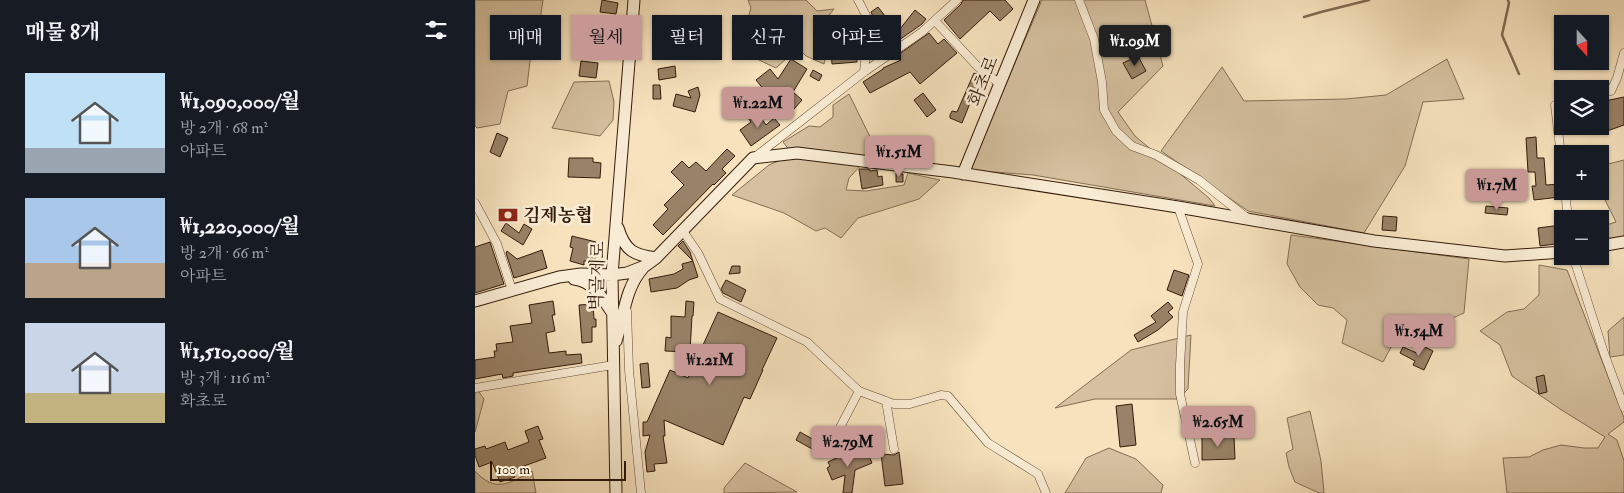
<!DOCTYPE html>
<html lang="ko">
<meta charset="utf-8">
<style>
:root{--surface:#171b24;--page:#242831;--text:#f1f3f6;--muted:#9ea1a6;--accent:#c59692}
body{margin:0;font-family:"IM FELL Double Pica","Noto Serif KR",serif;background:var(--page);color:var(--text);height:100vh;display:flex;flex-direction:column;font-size:19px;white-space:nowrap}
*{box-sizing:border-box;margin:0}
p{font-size:16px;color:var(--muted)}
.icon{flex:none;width:28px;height:28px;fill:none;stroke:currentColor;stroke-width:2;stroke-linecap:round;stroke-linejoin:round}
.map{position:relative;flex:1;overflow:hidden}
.side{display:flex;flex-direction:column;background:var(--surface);width:475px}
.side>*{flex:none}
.banner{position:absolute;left:15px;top:15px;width:475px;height:45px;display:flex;gap:10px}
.needle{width:32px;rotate:159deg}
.tools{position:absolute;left:1079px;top:15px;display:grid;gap:10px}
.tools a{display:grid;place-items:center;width:55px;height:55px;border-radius:0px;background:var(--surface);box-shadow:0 1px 4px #0004;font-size:25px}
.scale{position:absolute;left:15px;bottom:12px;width:136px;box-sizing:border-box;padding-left:5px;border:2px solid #341b0a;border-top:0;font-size:14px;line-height:18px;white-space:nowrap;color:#341b0a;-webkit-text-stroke:4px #f9ecd4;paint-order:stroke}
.price{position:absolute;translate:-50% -42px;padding:0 11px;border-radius:5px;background:var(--accent);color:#111;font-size:16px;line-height:32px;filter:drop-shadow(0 1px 2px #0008)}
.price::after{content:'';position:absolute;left:50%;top:30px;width:15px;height:11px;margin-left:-8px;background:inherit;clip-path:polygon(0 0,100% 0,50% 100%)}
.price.active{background:#222;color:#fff}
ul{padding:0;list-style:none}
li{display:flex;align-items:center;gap:15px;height:125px;padding:0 25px}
li span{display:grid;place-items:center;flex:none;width:140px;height:100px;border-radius:0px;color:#555}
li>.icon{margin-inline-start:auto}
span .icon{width:60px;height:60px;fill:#fffc;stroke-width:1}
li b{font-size:21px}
h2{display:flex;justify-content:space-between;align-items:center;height:60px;padding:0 25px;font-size:21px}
.tag{padding:0 18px;border-radius:0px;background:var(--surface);box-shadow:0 1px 4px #0004;font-size:18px;line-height:45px}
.tag.active{background:var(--accent);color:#111}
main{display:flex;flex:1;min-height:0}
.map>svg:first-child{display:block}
.green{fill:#d5c09f;stroke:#846e54}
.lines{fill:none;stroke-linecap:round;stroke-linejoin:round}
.stream{stroke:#816a51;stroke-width:2.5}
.building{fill:#998267;stroke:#341b0a}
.street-casing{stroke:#644d37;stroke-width:9}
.secondary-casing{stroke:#341b0a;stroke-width:13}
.street{stroke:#f9ecd4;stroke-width:8}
.secondary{stroke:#f9ecd4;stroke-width:11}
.labels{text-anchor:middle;stroke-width:5;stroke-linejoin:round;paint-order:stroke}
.street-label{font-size:18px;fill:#341b0a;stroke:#f9ecd4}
.poi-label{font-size:18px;font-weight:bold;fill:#341b0a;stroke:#f9ecd4;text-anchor:start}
</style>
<main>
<section class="side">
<h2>매물 8개<svg class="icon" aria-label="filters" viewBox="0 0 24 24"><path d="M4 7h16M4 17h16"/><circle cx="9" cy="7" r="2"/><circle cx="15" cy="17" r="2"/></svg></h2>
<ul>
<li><span style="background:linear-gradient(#bfe0f5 75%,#9aa5b1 0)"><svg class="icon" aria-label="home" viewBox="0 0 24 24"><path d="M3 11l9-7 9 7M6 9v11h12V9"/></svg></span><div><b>₩1,090,000/월</b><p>방 2개 · 68 m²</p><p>아파트</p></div></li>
<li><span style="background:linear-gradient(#a9c7e8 65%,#b9a48a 0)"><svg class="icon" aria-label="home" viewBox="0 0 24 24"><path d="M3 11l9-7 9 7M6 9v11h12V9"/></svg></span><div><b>₩1,220,000/월</b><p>방 2개 · 66 m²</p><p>아파트</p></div></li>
<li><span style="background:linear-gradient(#c9d6e8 70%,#c2b280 0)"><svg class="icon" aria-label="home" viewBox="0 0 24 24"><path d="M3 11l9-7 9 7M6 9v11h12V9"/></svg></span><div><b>₩1,510,000/월</b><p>방 3개 · 116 m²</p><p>화초로</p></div></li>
</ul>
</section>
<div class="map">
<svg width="1149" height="493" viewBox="0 0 1149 493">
<rect width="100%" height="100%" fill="#f6e2bd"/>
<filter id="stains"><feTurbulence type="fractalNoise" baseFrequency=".004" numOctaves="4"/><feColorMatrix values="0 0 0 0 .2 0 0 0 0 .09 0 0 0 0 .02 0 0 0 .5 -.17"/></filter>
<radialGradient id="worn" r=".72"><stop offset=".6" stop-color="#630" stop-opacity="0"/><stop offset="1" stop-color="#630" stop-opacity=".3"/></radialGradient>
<path class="green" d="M0,0H68L66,13L67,37L56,53L52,86L33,91L25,124L2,128L0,126Z
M273,0H331L342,11L359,9L342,30L345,38L354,40L349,64L331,56L323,48L301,68L282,59L266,41L276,8Z
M567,0H670L688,66L643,112L660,136L734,198L740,206L558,175L494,170Z
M972,59L989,99L948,102L930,166L889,233L773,211L686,151L747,67L769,101L871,99L911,95Z
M134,81L139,102L138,120L125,136L77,128L99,82Z
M374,94L401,149L374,178L371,190L391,191L429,185L433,173L465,180L444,199L383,218L366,238L350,228L341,231L309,213L257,195L294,165L318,155L308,142L334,126L345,127L358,117V105Z
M1149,160V236L1125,242V227L1141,222L1125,190V166Z
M816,235L994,259L989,313C969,321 969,326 960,344L938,346L920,340L908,362L867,343L872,320L858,308L843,305L825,287L812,264Z
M1064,265L1092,270L1149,418V422L1133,434L1142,440L1149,461V493H1032L1028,458L1054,457L1068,450L1086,445L1109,448H1123L1130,437L1085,409L1037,376L1025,345L1005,331L1032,312L1049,309L1064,295Z
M1149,317V355L1135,357L1133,331Z
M716,335L713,389L703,399H620L580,408L656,350Z
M0,391L4,392L9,399L0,432Z
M835,411L846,461L849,493H844L820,482L814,467L811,453L818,449L812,418Z
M634,448L661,459L688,485L686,493H590L611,458Z
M270,463L322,492L249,493V488Z
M0,471C20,493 34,484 57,471L61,493H0Z"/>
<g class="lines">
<path class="stream" d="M1033,0L1034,3L1027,35L1044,74
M829,17L846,12L894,0"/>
</g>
<path class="building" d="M127,0L143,3L141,14L125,12Z
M488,0H530L538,9L525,21L515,11L485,39L469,20L486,4Z
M403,7L410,16L401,23L396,12Z
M440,10L451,19L447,24L407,52L398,39V36L411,28L414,32L417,29L421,34Z
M387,20L386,49H381L382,62L357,64L356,51H360V36L349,34L351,24L373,28V21Z
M454,33L463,44L469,39L482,53L445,84L435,72L395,93L388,82L408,69V68L426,60L423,55Z
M663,56L671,71L657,79L648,63Z
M316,59L332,69L318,92L327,100L319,109L305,96L297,103L288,93L290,91L281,80L295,69L303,79Z
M106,61L123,63L121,78L104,76Z
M200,66L201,77L184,80L183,69Z
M338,70L347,75L344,81L335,76Z
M499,73L506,76L487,123L475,118V115L477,111L482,112Z
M178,85H185L186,99H178Z
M223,87L225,95L220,112L198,106L201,94L216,98L213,91Z
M448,93L461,110L452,117L439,100Z
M1149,97V125L1129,132L1125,120V102Z
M282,112L291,125L299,118L305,125L276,146L265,130L276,122L273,118Z
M22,133L33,138L25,157L15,152Z
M1061,137L1062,158H1069L1071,185L1087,184L1084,191L1085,197L1059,200L1057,186H1061L1060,172H1053L1051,138Z
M252,149L260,156L247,169L251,173L239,185L238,184L188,235L178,225L193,209L189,205L209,185L196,172L207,161L214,168L221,162L231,171Z
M94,158H118V162L126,163L125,178L93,177Z
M384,169H394L395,171L402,170L403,177L407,176L408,185L387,189Z
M421,173L428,174V182H421Z
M1011,206L1033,208L1032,215L1010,213Z
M908,216L922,217L921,231L907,230Z
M31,223L44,233L49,224L57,229L48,245L26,231Z
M1086,225L1088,229V243L1065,246L1063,228Z
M97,236L121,242L120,261H109V265L95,261L98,248L95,247Z
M208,241L215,252L223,277L214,280L202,288L176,292L174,279L199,274L208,269L207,264L218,261L203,246Z
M15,242L29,284L0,293V247Z
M67,250L72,268L39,278L31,253L32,251L42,259Z
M257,266H265V273L254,274Z
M699,270L714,275L707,296L692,290Z
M251,280L271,290L266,302L248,293L246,289Z
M78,301L80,315H77L80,331L71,333L74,353L91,351V355L106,354L107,363L38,373V376L28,378L27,374L0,379V360L20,357L19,351H22L21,344L38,342L35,326L57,323L54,305Z
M211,301L219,302L218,316H217L215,352L190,351L191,337L196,338V316L210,317Z
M693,302L698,308L693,312L698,317L683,330L663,342L659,335L681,322L676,316Z
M118,304L119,319H121V327H117V342L107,343L104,305Z
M243,312L302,338L287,370H288L275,399L269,397L248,445L189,420L190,436H188L192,463L179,464L180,471L172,472L170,452L175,435L168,436V422H172L195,370L213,378Z
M948,346L958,351L949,370L938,365L940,361L925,353L928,347L944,354Z
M173,363L175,387L167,388L165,364Z
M1069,375L1072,392L1064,394L1061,377Z
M657,404L661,445L645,447L641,406Z
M63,426L68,439L64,440L71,458L38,470L40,477L25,482L17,462L4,467L0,455V449L10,446L11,449L30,442L33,450L54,442L50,431Z
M348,431L355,435L348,448L339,445L337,449L321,440L325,432L341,441L340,443Z
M759,436L760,459L727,460V437Z
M391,449L397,463L380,470L377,493H368L370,475L357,480L352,468L355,466L353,462L370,454L372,458Z
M424,452L428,484L410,486L406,454L419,455Z"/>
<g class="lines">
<defs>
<path id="street" d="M383,0L394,21L389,72
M604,0L619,39L627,82L629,110L641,131L657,146L681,155L724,180L771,217
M460,21L503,67L525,84
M1125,94L1136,91L1142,78L1149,53
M1088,103L1080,105L1088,172
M280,157L389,72L447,32L482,0
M1090,191L1093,219
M0,203L22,244L37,290
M703,207L723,264L708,312L705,365V394L720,463
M208,231L223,253L245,299L332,342L384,391L419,404H435L466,395L473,396L513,443L563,474L571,493
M1098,256L1129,353L1149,407
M152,311L154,370L166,493
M0,388L138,365
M411,401L419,449
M359,439L384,391"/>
<path id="secondary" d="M488,174L559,0
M143,228C150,251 159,255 181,258
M1125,246L1149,242
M99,279C120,282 127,298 138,314
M0,301L84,277L106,274L137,275L152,273L170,266L181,258L278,158L322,153L478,172L703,207L899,241L1030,256L1088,252
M141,341C149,316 150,288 168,268
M141,493L137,275L159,0"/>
</defs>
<use href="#street" class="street-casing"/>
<use href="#secondary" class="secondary-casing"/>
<use href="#street" class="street"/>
<use href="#secondary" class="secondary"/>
</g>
<defs>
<symbol id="bank-bare" viewBox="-9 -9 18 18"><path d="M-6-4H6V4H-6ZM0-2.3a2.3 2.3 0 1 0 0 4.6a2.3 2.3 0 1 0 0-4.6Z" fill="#8f2418" stroke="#f9ecd4" stroke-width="2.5" paint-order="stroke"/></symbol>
</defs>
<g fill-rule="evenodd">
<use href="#bank-bare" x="19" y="201" width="28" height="28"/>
</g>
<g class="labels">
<g class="street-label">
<text transform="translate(508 81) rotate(-68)" y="6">화초로</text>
<text transform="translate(122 276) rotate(-88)" y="6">벽골제로</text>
</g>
<g class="poi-label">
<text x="48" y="221">김제농협</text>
</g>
</g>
<rect width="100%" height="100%" filter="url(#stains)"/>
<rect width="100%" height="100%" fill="url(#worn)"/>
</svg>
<div class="tools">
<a><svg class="needle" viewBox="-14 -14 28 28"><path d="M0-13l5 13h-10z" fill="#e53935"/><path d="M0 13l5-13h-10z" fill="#9ea1a6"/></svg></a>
<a><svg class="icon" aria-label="layers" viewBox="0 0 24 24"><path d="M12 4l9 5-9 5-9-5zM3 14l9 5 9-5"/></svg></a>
<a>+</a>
<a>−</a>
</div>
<div class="scale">100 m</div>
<b class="price active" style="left:660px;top:67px">₩1.09M</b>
<b class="price" style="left:283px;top:129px">₩1.22M</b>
<b class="price" style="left:424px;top:178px">₩1.51M</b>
<b class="price" style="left:1022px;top:211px">₩1.7M</b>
<b class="price" style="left:944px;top:357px">₩1.54M</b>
<b class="price" style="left:235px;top:386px">₩1.21M</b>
<b class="price" style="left:743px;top:448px">₩2.65M</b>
<b class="price" style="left:373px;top:468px">₩2.79M</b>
<div class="banner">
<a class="tag">매매</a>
<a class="tag active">월세</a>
<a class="tag">필터</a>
<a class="tag">신규</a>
<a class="tag">아파트</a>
</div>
</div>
</main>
